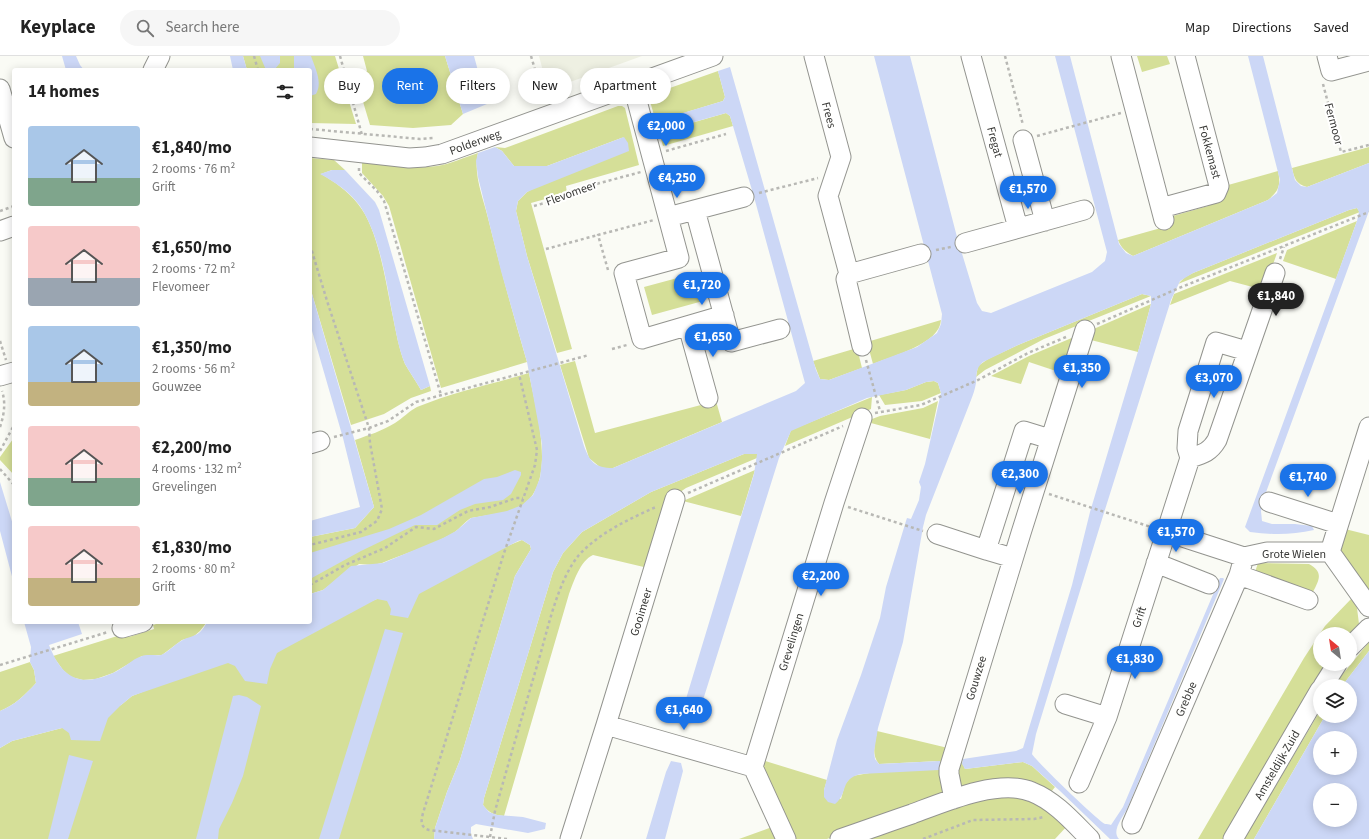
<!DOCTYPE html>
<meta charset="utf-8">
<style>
:root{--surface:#fff;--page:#f6f6f6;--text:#222;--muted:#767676;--line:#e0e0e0;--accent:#1a73e8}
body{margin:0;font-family:"Source Sans 3",sans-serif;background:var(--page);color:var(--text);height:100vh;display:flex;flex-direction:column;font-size:15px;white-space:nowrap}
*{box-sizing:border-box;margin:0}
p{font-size:13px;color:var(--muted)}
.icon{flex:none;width:22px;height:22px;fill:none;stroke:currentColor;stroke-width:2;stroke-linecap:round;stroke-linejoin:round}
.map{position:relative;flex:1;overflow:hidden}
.side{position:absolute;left:12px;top:12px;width:300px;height:556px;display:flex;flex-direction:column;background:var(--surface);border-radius:4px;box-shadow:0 2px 10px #0003}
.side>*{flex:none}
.top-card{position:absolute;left:324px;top:12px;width:380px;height:36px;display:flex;gap:8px}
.needle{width:26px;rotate:330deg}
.controls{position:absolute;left:1313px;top:571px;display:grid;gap:8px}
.controls a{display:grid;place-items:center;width:44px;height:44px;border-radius:50%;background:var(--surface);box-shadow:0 2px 10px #0003;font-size:20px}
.price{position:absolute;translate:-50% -34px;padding:0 9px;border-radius:14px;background:var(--accent);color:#fff;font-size:13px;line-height:26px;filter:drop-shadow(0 1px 2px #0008)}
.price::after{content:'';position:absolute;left:50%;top:24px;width:12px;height:9px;margin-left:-6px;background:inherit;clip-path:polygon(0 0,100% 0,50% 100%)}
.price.active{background:#222;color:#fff}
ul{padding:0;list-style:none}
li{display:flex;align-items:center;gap:12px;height:100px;padding:0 16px}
li span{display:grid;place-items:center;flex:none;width:112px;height:80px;border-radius:4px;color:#555}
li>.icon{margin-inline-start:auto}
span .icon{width:48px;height:48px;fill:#fffc;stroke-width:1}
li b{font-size:17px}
h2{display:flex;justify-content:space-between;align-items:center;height:48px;padding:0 16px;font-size:17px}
.tag{padding:0 14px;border-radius:18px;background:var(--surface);box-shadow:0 2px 10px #0003;font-size:14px;line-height:36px}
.tag.active{background:var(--accent);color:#fff}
header{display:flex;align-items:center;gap:24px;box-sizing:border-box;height:56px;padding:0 20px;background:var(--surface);border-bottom:1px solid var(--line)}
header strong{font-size:19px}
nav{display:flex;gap:22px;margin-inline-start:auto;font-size:14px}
.search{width:280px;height:36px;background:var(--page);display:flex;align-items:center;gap:10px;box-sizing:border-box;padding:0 14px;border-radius:22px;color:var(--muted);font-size:15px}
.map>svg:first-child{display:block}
.built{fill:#eef0e2}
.green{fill:#d5df98}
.water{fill:#ccd7f6;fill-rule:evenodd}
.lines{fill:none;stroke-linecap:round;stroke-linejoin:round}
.minor-casing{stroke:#93948f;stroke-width:21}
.path{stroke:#b8b8b4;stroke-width:2.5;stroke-dasharray:3 3;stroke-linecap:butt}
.minor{stroke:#fff;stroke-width:19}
.labels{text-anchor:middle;stroke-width:4;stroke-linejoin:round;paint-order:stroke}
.street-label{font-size:12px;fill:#393937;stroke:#fffffe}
</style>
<header>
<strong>Keyplace</strong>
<div class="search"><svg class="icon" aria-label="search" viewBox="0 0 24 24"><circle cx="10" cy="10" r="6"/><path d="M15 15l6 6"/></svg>Search here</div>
<nav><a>Map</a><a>Directions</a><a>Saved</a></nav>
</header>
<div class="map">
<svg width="1369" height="783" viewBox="0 0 1369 783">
<rect width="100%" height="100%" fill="#fafbf5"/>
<path class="built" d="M539,0H642L548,34Z"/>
<path class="green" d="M243,0H335L356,68L310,67V14H247Z
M363,0H445L463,58L451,69L413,72L370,69L355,19L367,15Z
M1137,0H1167L1170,8L1142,16Z
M718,15L725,41L723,45L657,65V71L660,76L726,57L730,60L733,70L663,90L649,42L650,39Z
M618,50H622L625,52L639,109L566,130L567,137L531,147L572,293L557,297L527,200L516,155L518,145L527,136L624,81L547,110H514L502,95L495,91L505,92Z
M1369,91V107L1307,131C1296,128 1294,122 1292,112Z
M478,97C473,118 483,141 488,162C500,211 513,258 527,306L441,332L389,150L383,140L362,117V105C386,108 412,114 437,110C451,108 465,101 478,97Z
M310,102L334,104L345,114H332L321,118C335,126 348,135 358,148C379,173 386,229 393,261C396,276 399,293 405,308C410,317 416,325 421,334L430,330L431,335L411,342L384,358L351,369L310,231Z
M1278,115C1281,129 1279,135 1268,144L1133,200C1126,196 1121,192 1118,184L1168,170L1166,162L1208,150L1206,142L1221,131Z
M1357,152L1360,156L1178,228L1185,221L1193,217L1349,154Z
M1357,165L1336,223L1283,205L1287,194Z
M1277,197L1264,234L1230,225L1170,249L1174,238Z
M696,217L703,245L652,259L644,231Z
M1142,238L1151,240L1044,283L985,314L976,321L978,310L988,303L1018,289Z
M1151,248L1138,296L1087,283L1089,275Z
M941,264C940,288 892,300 873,308L867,286Z
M1074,281L1062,317L1029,306L1021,328L991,320L1029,300Z
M857,292L862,312L829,324L820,323L813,305Z
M575,305L595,377L716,345L722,366L613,412H601L589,402L560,309Z
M529,317C535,351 559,427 521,450C511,456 496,458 483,460C480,461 475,461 471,462C467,464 460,472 455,476C433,489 406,497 382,507L373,509L359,508L323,534L310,538V481L355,472L374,451L355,384C369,379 382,375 395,367C403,362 409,355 417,351C453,336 492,328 529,317Z
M934,325L938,327L941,337L922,345L885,349L879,339L906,334L926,326Z
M872,341L871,353L785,390L791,374Z
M938,345L930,383L871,367L872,363L880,360L923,352Z
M13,383H14V419L0,404V401Z
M744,398H757V402L686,432L673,441L648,512L593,499C580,505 574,525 569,538L504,760C494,759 489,757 483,749L484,742L553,516L563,497L582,476L651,436Z
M755,414L741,460L683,445Z
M1345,473L1369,479V539L1338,498Z
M522,484L530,489L531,493L515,520L460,704L447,736L435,772L434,783H0V692L12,685L62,672L121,649L132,640L377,543Z
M1258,507L1309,508C1324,516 1319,524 1313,536L1255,516Z
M1352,542L1357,552L1359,568L1350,578H1320V608H1328L1225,783H1198L1304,602L1325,570Z
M162,566H207L200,575L193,581L182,584L162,599L142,600L113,617L96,623L83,624L71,621L63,614L53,600L127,577L129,581L154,573L153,569Z
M1369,586V595L1342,630H1335L1342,619Z
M30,606L34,614L36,627C25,639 15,649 0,655V616Z
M1320,655V660H1325L1254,783H1244Z
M877,675L948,692L943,739L940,742L827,783H793L761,713L762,704L827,724L824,734L841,743L845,728L852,720L940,705L879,708C871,698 875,688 877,675Z
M960,703H963L962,705L965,713L1023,706L1032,710L1055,731L1051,736L959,732L956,718Z
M986,740H1027L1068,769L1055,783H859Z
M772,771L778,783H739Z"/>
<path class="water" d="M62,0H76L80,9L84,14H66Z
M230,0H243L247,14H233Z
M260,0H280V7L275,13L266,14Z
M294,0H311C315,12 323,26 316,38L310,40V14H294Z
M445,0H474L487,48L463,58Z
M874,0H910L957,181L977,247L982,255L991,257L1092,216L1105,205L1107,196L1055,0H1070L1119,188L1126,197L1133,200L1268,144L1277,137L1280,124L1248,0H1263L1295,124L1301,130L1307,131L1369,107V155L1265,439L1261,455L1262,465L1272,468H1295L1312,470L1314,474C1292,479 1272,479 1250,476L1245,471L1357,165L1359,156L1357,152L1349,154L1193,217L1180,225L1171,244L1103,460L1036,678L1032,698C1036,705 1097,764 1105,768C1107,768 1109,768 1111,769L1123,751L1220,522H1223L1224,523L1127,753C1123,761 1111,775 1119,783H1110L1060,735L1032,710L1023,706L965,713L962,708L963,703L1016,695L1023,692L1072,529L1090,456L1142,282L1151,248V240L1142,238L1018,289L983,306C975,313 977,318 976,327C975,333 973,339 971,344L926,459L923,471L903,586L878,672L874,696L875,703L879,708L940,705L941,709L939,714L861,718C839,723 849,737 835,748L828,746L824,741V734L837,684L861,619L880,562L886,531L906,465L907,462L911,463L919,444L921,431L919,426L925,408L941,337L938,327L934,325L926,326L906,334L867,342L791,375L779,402L698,660L695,667L682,668L679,666L754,418L757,398H744L651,436L582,476L563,497L553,516L484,742L483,749L489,756L497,759L523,761L546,767L545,773L528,777L476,768L471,771V778L473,783H434L435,772L447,736L460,704L515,520L531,493L530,489L522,484L518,485L419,538L408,562L390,559L391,553L387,545L377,543L286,592L277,597L270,613L267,628L245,625L235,610L228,607L132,640L120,650L108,662L100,685L71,684L69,677L62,672L12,685L0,692V655C15,649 25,639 36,627L34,614L30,606L31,591L24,566H78L82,578L49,589C62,622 79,632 113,617C123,613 132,603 142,600C148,598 155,600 161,599C167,597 174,589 181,585C187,581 194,581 200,576C203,573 205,570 207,566H310V538L323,534L351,510L383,507L443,482L456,475L471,462L507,455L522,449L533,439L540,422L542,404V388L527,306L501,215L478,121L476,105L478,97L495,91L502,95L514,110H547L624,81L628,87L629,95L527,136L518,145L516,155L527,200L584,390C590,406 595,412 613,412L796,335L805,327L754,141L730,60L726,57L659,76L656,65L723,45L725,41L718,15L730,11L816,314L820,323L829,324L917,291L937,277L941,268L942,258Z
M332,114H345L375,146L379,154L430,330L421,334C416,325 410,317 405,308C399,294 396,276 393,261C386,225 380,180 360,150C350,136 335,126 320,118Z
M310,231L374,451L355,472L310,481V465L360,451L343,382L310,268Z
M515,414L521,416V419L511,438L503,444L475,448L460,454L437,469H415L361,495L310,523V497L389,473L421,459L484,423L497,421Z
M0,426L14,472V528L0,475Z
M385,573L403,577L339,783H319Z
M1369,595V783H1254L1325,660H1350V630H1342ZM1320,682H1350V712H1320ZM1320,734H1350V764H1320Z
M239,639L247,641L261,650L243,720L232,747L219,773L218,783H196L233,640Z
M69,699L93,705L68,783H48Z
M671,705L681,707L683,715L665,783H646L666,716Z"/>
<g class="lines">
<defs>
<path id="minor" d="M814,0L841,101L828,140L849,218L846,223L862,290
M971,0L1018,172
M1121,0L1164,164
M1327,0L1331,15L1369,5
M153,14L160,0
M633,30L679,202L624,217L642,283L724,259
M0,33L14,82
M1023,84L1045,165
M310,91L409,102L425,101L442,98L713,0
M1161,152L1216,137L1219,130L1185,0
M695,154L731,286L780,273
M668,161L744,141
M0,175L14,170
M965,187L1084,154
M849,218L921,198
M688,270L708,342
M0,320L14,316
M310,388L320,385
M1190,402C1203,398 1210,396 1217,384L1275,217
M1269,446L1338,468
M1167,476L1244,501L1267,496H1330
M937,478L986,494
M1330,496L1369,371
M1330,496L1369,551
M1013,502L986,494L1024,375L1050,383
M1156,507L1209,528
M1239,519L1308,544
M122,572L143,566
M1350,591L1369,572
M1323,630L1337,608
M1065,648L1107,661
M606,669L753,711
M1079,727L1107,661L1190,402L1187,392L1188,375L1216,286L1247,295
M954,743L949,718V713L1021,477L1085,274
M1132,768L1239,519L1244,501
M570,783L606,669L675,443
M786,783L753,711L834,447L862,362
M840,783C864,775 888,766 912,758C944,746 999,722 1032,736C1055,745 1073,766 1090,783
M1233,783L1320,634"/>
</defs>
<use href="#minor" class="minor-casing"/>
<path class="path" d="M254,0L258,14
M340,0L362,79
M531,0L544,44
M1005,0L1023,69
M1323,28L1341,96L1369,89
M310,73L420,83L433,82
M1037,80L1121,57
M666,95L726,78
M359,112V117L377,135L384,145L441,339
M759,137L818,122
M534,150L572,139L570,135L641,116
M0,155L14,150
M310,189L328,248L369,372L370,387L382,453L377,465L361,476L310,489
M546,193L598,179
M936,194L951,191
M1280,203L1284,191
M608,214L598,179L654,164
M1097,268L1179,232L1369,156
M0,285L6,304
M612,293L627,289
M866,304L880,355
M875,357L921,349L978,324L1028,297L1066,281
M0,371C4,359 6,347 2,335
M334,381L369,372L388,365L416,346L589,299
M0,395L13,371L14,366
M0,413L14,429
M688,437L843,370
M1049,438L1151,471
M848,451L923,475
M310,529L345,509L385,492L416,471L434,473L468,455L490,451L516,442H523
M0,609L108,576
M490,781L495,755C509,705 524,654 539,603C548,572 558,524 579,499C599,477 629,463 656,451
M507,783L429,774C420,771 421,765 423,757L504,497L535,409L537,394L519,318
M923,783L973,764L1034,763L1044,761"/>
<use href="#minor" class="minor"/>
</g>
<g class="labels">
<g class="street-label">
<text transform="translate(829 59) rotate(75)" y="4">Frees</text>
<text transform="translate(1334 68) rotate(75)" y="4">Fermoor</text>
<text transform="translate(475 86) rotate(-20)" y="4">Polderweg</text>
<text transform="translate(995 86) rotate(75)" y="4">Fregat</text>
<text transform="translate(1210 96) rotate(75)" y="4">Fokkemast</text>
<text transform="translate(571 137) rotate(-20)" y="4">Flevomeer</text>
<text x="1294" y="502">Grote Wielen</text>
<text transform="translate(641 556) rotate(-73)" y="4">Gooimeer</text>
<text transform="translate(1139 561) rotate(-72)" y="4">Grift</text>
<text transform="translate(791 586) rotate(-73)" y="4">Grevelingen</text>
<text transform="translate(976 622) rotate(-73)" y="4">Gouwzee</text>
<text transform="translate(1186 643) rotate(-67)" y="4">Grebbe</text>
<text transform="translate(1277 709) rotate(-60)" y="4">Amsteldijk-Zuid</text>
</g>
</g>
</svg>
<div class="controls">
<a><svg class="needle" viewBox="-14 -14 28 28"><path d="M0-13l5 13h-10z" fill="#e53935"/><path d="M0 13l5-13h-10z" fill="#767676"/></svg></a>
<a><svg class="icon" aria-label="layers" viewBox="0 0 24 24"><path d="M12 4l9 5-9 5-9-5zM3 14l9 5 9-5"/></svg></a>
<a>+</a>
<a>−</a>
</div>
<b class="price" style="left:666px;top:91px">€2,000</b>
<b class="price" style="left:677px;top:143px">€4,250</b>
<b class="price" style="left:1028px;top:154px">€1,570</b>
<b class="price" style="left:702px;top:250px">€1,720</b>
<b class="price active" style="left:1276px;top:261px">€1,840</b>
<b class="price" style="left:713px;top:302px">€1,650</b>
<b class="price" style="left:1082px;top:333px">€1,350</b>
<b class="price" style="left:1214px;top:343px">€3,070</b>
<b class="price" style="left:1020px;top:439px">€2,300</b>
<b class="price" style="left:1308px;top:442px">€1,740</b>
<b class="price" style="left:1176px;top:497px">€1,570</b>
<b class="price" style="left:821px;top:541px">€2,200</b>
<b class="price" style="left:1135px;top:624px">€1,830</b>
<b class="price" style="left:684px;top:675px">€1,640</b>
<div class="top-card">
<a class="tag">Buy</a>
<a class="tag active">Rent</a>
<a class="tag">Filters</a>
<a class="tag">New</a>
<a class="tag">Apartment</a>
</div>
<section class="side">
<h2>14 homes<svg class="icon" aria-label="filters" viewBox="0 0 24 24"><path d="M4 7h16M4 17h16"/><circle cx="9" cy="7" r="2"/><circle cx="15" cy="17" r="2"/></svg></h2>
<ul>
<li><span style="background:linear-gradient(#a9c7e8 65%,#7fa58c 0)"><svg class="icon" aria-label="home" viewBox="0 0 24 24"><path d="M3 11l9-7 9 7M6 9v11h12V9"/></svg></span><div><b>€1,840/mo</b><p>2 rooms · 76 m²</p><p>Grift</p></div></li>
<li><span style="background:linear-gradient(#f6c9c9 65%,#9aa5b1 0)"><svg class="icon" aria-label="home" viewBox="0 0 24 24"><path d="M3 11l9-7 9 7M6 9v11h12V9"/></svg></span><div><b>€1,650/mo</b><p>2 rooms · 72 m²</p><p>Flevomeer</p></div></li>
<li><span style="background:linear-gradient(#a9c7e8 70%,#c2b280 0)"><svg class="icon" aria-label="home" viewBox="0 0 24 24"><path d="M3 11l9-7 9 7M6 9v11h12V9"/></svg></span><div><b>€1,350/mo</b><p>2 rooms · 56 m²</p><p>Gouwzee</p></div></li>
<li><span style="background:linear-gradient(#f6c9c9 65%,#7fa58c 0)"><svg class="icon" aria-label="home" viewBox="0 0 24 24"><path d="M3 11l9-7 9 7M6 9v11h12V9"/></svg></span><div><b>€2,200/mo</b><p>4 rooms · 132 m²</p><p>Grevelingen</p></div></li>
<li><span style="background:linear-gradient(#f6c9c9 65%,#c2b280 0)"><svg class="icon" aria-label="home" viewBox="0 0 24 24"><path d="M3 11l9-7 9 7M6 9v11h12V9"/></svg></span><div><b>€1,830/mo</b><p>2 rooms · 80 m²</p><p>Grift</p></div></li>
</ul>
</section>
</div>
